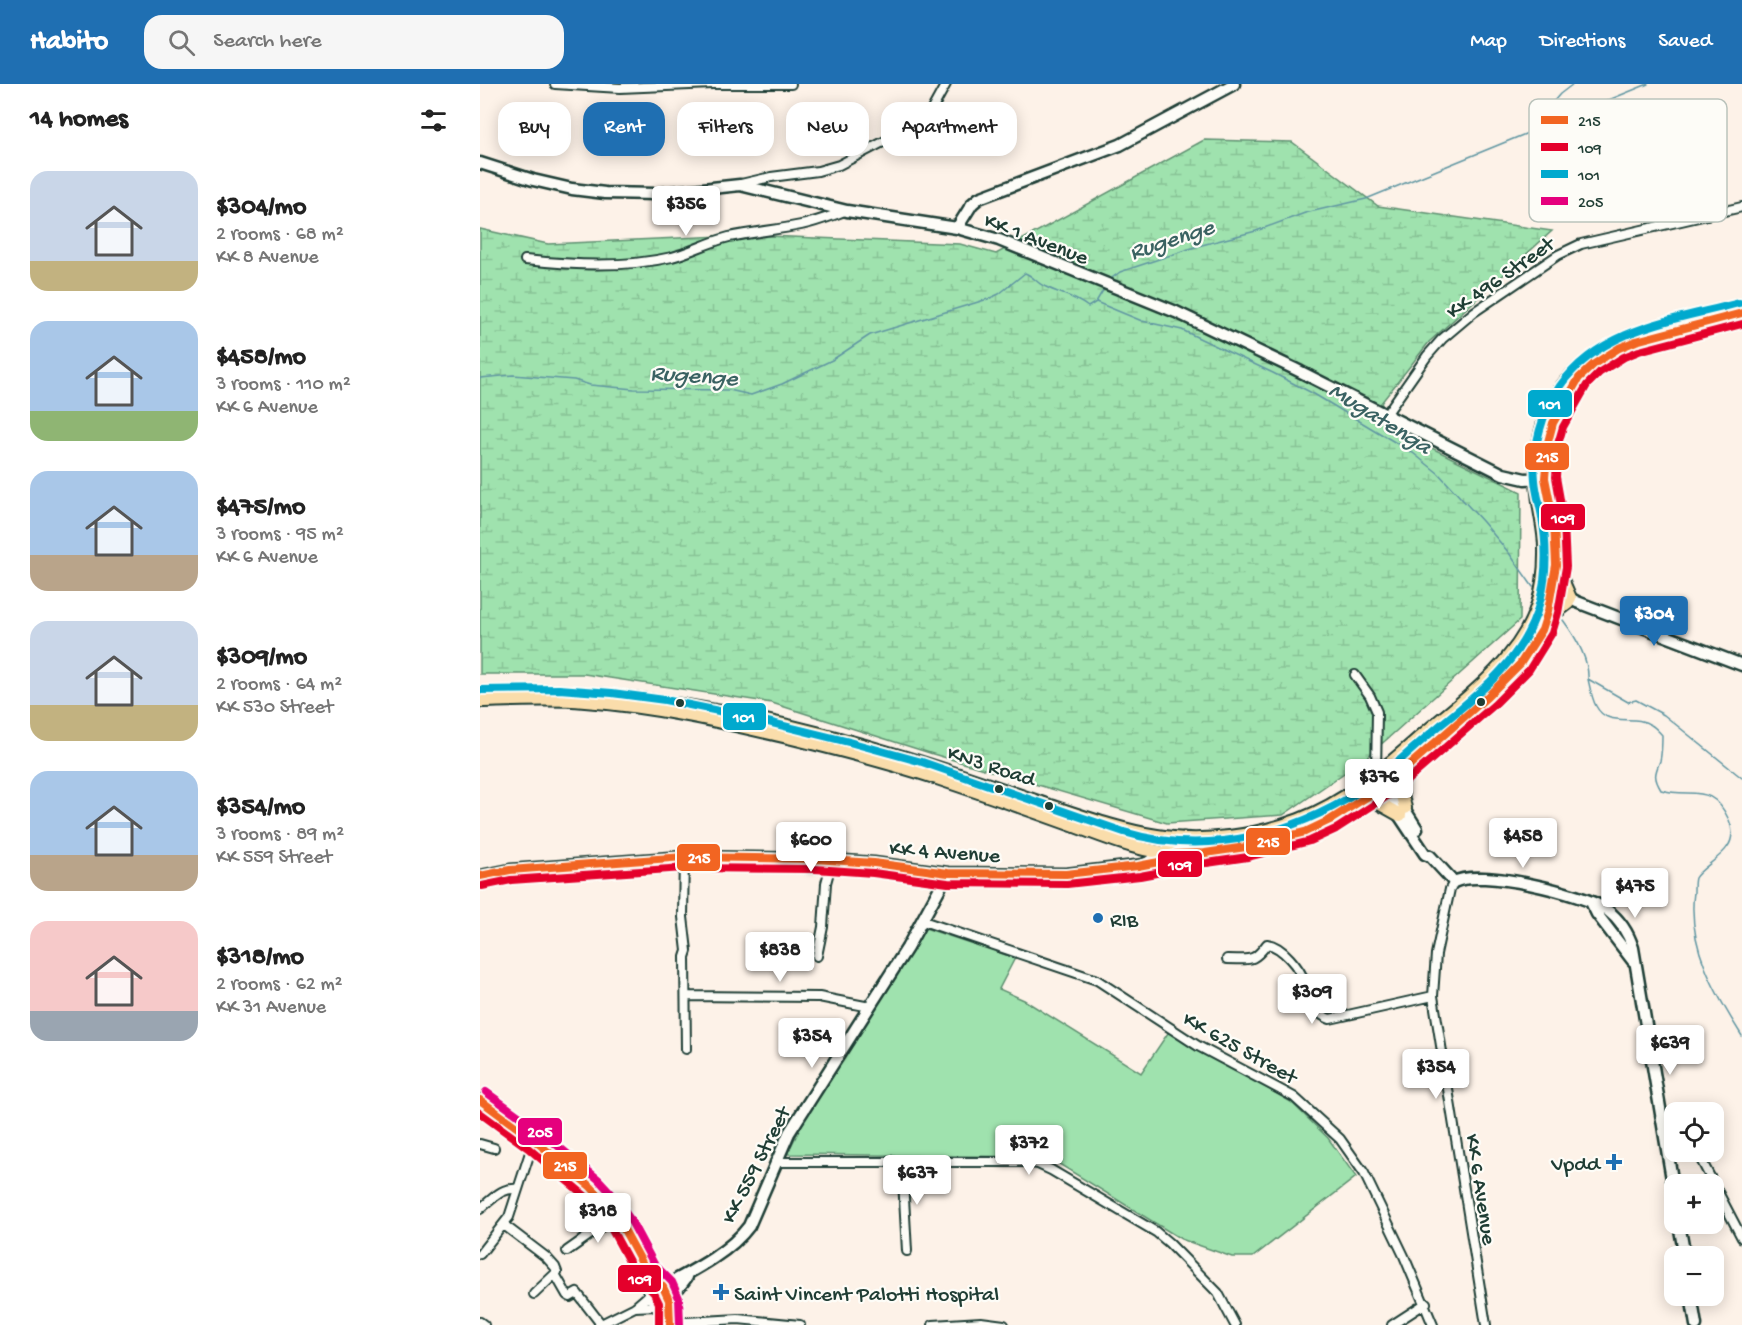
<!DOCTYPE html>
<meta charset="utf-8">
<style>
:root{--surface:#fff;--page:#f6f6f6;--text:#222;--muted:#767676;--accent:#1f6fb2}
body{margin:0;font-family:"Gochi Hand",sans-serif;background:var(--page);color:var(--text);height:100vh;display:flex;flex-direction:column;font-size:22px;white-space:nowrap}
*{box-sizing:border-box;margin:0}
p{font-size:20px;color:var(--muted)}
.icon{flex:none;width:33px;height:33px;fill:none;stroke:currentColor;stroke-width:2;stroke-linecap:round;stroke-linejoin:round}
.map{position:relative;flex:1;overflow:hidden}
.side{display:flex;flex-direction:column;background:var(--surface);width:480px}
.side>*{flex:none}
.guide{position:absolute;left:18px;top:18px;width:570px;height:54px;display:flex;gap:12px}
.buttons{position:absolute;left:1184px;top:1018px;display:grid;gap:12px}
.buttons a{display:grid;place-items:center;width:60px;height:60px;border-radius:12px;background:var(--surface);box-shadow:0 3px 15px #0003;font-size:30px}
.price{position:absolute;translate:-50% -51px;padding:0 14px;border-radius:6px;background:#fff;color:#222;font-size:20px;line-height:39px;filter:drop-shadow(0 2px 3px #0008)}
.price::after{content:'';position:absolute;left:50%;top:36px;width:18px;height:14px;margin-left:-9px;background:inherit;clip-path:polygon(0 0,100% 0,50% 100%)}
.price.current{background:var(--accent);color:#fff}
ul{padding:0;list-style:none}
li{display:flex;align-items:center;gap:18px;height:150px;padding:0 30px}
li span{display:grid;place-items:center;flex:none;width:168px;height:120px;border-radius:18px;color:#555}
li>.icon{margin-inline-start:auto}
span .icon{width:72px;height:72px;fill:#fffc;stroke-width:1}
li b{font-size:26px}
h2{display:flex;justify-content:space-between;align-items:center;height:72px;padding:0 30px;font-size:26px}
.tag{padding:0 21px;border-radius:18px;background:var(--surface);box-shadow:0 3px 15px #0003;font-size:21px;line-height:54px}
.tag.current{background:var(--accent);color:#fff}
header{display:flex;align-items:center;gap:36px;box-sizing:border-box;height:84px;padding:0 30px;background:var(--accent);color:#fff}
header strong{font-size:28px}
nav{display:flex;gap:33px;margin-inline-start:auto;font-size:21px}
.search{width:420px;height:54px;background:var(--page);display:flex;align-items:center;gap:15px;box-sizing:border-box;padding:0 21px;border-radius:18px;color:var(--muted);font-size:22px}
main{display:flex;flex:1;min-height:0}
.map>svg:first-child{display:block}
.wetland{fill:url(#wetland-marsh);stroke:#5f9071;stroke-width:1.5}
.green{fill:#9fe2ae;stroke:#5f9071;stroke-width:1.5}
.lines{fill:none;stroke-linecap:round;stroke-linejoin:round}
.stream{stroke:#6096a2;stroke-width:1.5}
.minor-casing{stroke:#1f3d34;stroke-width:12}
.secondary-casing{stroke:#1f3d34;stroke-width:15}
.trunk-casing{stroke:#1f3d34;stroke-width:16}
.minor{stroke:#fdfcf7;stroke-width:8}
.secondary{stroke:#fdfcf7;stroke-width:10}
.trunk{stroke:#faddab;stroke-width:12}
.bus-1-casing{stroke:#fdfcf7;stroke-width:12}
.bus-2-casing{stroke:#fdfcf7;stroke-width:12}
.bus-3-casing{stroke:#fdfcf7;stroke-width:12}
.bus-4-casing{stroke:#fdfcf7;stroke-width:12}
.bus-1{stroke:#f26522;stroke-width:8}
.bus-2{stroke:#e4002b;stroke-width:8}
.bus-3{stroke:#00a9ce;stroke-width:8}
.bus-4{stroke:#e5007d;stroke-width:8}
.bus-dot{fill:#1f3d34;stroke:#fdfcf7;stroke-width:2}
.poi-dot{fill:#1f6fb2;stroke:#fdfcf7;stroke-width:2}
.labels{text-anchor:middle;stroke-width:4.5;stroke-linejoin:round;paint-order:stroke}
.street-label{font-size:22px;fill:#1f3d34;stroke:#fdfcf7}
.poi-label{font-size:22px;fill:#1f3d34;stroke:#fdfcf7;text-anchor:start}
.water-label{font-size:24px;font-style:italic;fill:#3a6262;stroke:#fdfcf7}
.key{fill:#fdfcf7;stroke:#bac3bc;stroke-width:1.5}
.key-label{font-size:16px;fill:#1f3d34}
.line-badge{stroke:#fdfcf7;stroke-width:2}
.badge-label{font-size:16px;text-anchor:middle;font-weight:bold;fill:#fff}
</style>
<header>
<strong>Habito</strong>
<div class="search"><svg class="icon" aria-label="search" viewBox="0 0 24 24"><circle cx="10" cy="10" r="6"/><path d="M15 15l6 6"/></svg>Search here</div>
<nav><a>Map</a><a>Directions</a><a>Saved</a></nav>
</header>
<main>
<section class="side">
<h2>14 homes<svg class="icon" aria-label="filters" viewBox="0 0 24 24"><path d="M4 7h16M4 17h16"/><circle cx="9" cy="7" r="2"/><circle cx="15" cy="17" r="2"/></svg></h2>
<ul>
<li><span style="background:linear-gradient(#c9d6e8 75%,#c2b280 0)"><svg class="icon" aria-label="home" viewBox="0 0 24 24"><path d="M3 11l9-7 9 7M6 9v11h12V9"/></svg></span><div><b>$304/mo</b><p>2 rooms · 68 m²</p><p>KK 8 Avenue</p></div></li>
<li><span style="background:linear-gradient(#a9c7e8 75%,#8fb573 0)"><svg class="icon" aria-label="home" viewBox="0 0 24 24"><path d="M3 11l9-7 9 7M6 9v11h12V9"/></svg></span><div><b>$458/mo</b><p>3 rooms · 110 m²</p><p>KK 6 Avenue</p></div></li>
<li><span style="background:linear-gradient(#a9c7e8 70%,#b9a48a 0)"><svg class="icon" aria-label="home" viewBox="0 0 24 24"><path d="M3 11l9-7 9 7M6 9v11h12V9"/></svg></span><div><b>$475/mo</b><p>3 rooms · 95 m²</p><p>KK 6 Avenue</p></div></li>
<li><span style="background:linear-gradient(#c9d6e8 70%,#c2b280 0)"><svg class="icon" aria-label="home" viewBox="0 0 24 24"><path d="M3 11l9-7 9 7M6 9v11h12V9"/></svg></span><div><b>$309/mo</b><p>2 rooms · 64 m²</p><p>KK 530 Street</p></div></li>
<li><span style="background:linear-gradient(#a9c7e8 70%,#b9a48a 0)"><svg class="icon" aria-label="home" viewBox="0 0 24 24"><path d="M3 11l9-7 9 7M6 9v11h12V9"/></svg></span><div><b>$354/mo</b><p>3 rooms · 89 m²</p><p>KK 559 Street</p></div></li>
<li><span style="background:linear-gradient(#f6c9c9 75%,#9aa5b1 0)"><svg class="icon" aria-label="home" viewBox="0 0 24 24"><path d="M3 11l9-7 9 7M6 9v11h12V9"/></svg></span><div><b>$318/mo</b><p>2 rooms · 62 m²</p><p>KK 31 Avenue</p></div></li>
</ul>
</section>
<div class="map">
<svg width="1262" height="1241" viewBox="0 0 1262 1241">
<defs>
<pattern id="wetland-marsh" width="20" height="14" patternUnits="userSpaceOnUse" patternTransform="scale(1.5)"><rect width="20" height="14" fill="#9fe2ae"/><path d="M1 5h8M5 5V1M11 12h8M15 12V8" fill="none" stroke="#88c396"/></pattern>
</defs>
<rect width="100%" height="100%" fill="#fdf2e8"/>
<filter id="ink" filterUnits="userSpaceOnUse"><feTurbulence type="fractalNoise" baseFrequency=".0167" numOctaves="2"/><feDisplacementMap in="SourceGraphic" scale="12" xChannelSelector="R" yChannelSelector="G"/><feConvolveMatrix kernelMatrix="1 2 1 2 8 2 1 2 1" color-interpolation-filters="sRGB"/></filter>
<g filter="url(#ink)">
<path class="wetland" d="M724,56L812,58L898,122L1072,147L949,258L901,319L919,348L1041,408L1040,536L886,674L803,731L687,739L453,670L292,619L104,590H0V145L68,160L264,151L480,160L516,170Z"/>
<path class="green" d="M445,844L535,874L519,905L544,916L661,989L690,946L721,966L811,1018L848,1054L876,1093L773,1173H752L701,1155L568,1073L307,1070L333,1019Z"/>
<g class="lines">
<path class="stream" d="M1048,47L1080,10L1093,0
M629,196L640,188L718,162L776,147L825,129L886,115L1168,0
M616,218L662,237L702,246L793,289L834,310L933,369L958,389L1003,438L1029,469L1053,503
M0,294L33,291L94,296L110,301L154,305L249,306L271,311L302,300L352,276L390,251L508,215L519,210L545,189C553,192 557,199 564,202C581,211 591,210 608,223L616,218L625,203
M1083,536C1095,552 1109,575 1108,595L1148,618L1156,616L1184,631L1262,694
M1108,595C1110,604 1112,615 1116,622C1128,645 1154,629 1171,641C1175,643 1179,648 1182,651C1182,660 1182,668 1180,677C1175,689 1173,693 1181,706C1212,715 1231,697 1249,736C1253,744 1253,755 1248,762C1242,773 1220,785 1215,794C1214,797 1214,804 1214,808C1207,861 1235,909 1262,952"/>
<defs>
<path id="minor" d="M75,0L140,4L233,0H311
M261,100L291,93L338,87L359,81L430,44L450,29L466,0
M45,176C93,181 145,184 192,173C211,168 229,158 249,153C273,148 297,146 321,141C336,138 351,132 365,127
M905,332L947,272L962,255L994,228L1078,171L1101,160L1262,123
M875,591L890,612L897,628L896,691
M204,773L203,833L207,867L205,873L206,965
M974,798L970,805L956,870L953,912L1006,1241
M443,837L617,896L718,962L814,1013L860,1055L884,1089L924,1172L953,1241
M337,872L343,843L346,799L352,777
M747,875C770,875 773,879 787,860C802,862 820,884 825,899C827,903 825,909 826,913C830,922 841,932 850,935L953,912
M206,912L339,913L390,923
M1185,1047H1194
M0,1060L14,1064
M1217,1068L1262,1154
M295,1078H545L558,1080L571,1086L676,1148L689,1159L738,1209L755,1241
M422,1078L427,1167
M0,1125C13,1115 21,1103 38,1105
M24,1141L66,1173L75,1183L77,1188L75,1190L87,1211L90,1213L97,1209L121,1240
M87,1167L135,1133
M0,1170L29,1133L54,1056
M54,1210L75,1190
M155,1223L176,1222
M0,1238L4,1241
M190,1239L258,1235L320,1241
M119,1241L155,1223L170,1210
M453,1241L501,1238L524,1241
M912,1241L946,1219"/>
<path id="secondary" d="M0,79L53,96L92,105L125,109L176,110L260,101L367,127L477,144L519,156L696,228L815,285L1023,390L1045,395L1064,394
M477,144L492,120L499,114L640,61L754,0
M1068,503L1097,518L1262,581
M903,685L913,707L937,745
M896,691L901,704L945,770L950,772L974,798C998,784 1104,809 1127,826C1140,836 1148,848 1153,864L1194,1107
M0,792L30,786L204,773L335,775L394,779L468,789L586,790L664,781L704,754
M1112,820L1117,830L1153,877
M0,1016C47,1051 107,1090 140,1139C149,1153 158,1168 165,1183C168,1192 167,1202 170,1210C174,1221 182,1228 190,1235
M1199,1140L1205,1173
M166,1186C186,1207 188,1209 190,1238
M170,1210C202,1192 247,1172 269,1142L309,1049L427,864L468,789
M1211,1212L1216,1241
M183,1219L189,1216L207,1193"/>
<path id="trunk" d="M1076,482L1090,514
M1065,539L1068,534L1088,519
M115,610C219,620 322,642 422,673C470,687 517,704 564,720C601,732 639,746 677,752C723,760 776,752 819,736C864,719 902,687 937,656C968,629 1003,604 1029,572C1056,540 1066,505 1065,464C1065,448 1061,434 1059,418C1052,372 1060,319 1097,286
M0,617C35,616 71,614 105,617C175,622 244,638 312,654C361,666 409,678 457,694C499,708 542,723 584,738C621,751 660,769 700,770C736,770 791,762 825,748C850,738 888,716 909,699C919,691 927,682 937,674C977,640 1041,594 1062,545C1076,512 1079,471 1073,435C1071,420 1065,405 1065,390C1065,328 1098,280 1156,257L1262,229
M925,685L920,703L925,724
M882,717H895L920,731
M664,781L684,777L696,770"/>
</defs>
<use href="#minor" class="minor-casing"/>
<use href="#secondary" class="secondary-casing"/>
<use href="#trunk" class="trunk-casing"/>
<use href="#minor" class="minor"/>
<use href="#secondary" class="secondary"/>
<use href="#trunk" class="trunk"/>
<defs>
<path id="bus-1" d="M0,792L30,786L204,773L335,775L394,779L468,789L586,790L658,782L684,777L696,770L725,769L766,763L825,748L850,736L909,699L1007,613L1040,580L1062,546L1068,527L1076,481L1074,439L1065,394L1068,358L1073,339L1099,294L1114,280L1139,264L1156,257L1262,229
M0,1016L54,1056L111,1103L123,1116L141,1140L166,1186L183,1203L189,1216L190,1241"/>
<path id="bus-2" d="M2,802L31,796L204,784L335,785L393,789L468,799L587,800L660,792L687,787L699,780L727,779L768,773L830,757L856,745L915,707L1014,621L1049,586L1072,549L1078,529L1086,483L1084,438L1076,393L1078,360L1083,343L1107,301L1120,288L1144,273L1159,267L1262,240
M0,1029L48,1064L104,1111L115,1123L132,1146L157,1192L174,1209L179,1219V1241"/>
<path id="bus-3" d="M0,606L79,605L132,609L185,616L263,632L369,658L442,678L644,748C729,774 822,749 893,698C916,681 936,661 958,643C1000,609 1047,572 1060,517C1067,490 1067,461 1062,433C1060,421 1056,409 1055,396C1052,364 1062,328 1080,302C1121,244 1195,236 1259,219"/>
<path id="bus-4" d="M6,1008L61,1048L118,1095L131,1109L150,1135L174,1180L192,1198L199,1214L200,1241"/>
</defs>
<use href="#bus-1" class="bus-1-casing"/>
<use href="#bus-2" class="bus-2-casing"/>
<use href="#bus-3" class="bus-3-casing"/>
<use href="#bus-4" class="bus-4-casing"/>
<use href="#bus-1" class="bus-1"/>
<use href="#bus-2" class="bus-2"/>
<use href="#bus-3" class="bus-3"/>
<use href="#bus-4" class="bus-4"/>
</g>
</g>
<g class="bus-dot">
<circle cx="1001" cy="618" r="5"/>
<circle cx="200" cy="619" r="5"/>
<circle cx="519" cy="705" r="5"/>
<circle cx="569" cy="722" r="5"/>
</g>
<g class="poi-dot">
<circle cx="618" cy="834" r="6"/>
<path d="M1131 1069h6v6h6v6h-6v6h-6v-6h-6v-6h6z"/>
<path d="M238 1199h6v6h6v6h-6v6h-6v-6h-6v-6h6z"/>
</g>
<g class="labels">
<g class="street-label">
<text transform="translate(557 153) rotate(21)" y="8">KK 1 Avenue</text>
<text transform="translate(1019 192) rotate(-35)" y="8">KK 496 Street</text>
<text transform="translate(512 680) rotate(18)" y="8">KN3 Road</text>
<text transform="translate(465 766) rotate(4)" y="8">KK 4 Avenue</text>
<text transform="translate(761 962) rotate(29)" y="8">KK 625 Street</text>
<text transform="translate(274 1080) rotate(-63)" y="8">KK 559 Street</text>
<text transform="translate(1003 1105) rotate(81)" y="8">KK 6 Avenue</text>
</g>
<g class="poi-label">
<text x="630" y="842">RIB</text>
<text x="1120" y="1086" text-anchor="end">Vpdd</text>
<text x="254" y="1216">Saint Vincent Palotti Hospital</text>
</g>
<g class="water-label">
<text transform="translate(691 154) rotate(-18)" y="8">Rugenge</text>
<text transform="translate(214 290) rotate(4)" y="8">Rugenge</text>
<text transform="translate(901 333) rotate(32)" y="8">Mugatenga</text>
</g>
</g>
<rect x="1049" y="15" width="198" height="123" rx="9" class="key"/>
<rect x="1061" y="32" width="27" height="8" fill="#f26522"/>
<rect x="1061" y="59" width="27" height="8" fill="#e4002b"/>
<rect x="1061" y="86" width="27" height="8" fill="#00a9ce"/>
<rect x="1061" y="113" width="27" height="8" fill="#e5007d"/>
<g class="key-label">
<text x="1098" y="42">215</text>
<text x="1098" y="69">109</text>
<text x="1098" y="96">101</text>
<text x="1098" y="123">205</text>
</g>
<g class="line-badge">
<rect x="1047" y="305" width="46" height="29" rx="6" fill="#00a9ce"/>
<rect x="1044" y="358" width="46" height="29" rx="6" fill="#f26522"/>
<rect x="1060" y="419" width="46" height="28" rx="6" fill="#e4002b"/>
<rect x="242" y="618" width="45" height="29" rx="6" fill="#00a9ce"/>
<rect x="765" y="743" width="46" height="29" rx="6" fill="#f26522"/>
<rect x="196" y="759" width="45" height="29" rx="6" fill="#f26522"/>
<rect x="677" y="766" width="46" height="28" rx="6" fill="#e4002b"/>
<rect x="37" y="1033" width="46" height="29" rx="6" fill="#e5007d"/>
<rect x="62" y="1067" width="46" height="29" rx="6" fill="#f26522"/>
<rect x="137" y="1180" width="45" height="29" rx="6" fill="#e4002b"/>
</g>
<g class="badge-label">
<text x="1070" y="325">101</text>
<text x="1067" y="378">215</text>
<text x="1083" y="439">109</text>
<text x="264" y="638">101</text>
<text x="788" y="763">215</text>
<text x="219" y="779">215</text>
<text x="700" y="786">109</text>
<text x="60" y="1053">205</text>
<text x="85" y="1087">215</text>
<text x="160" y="1200">109</text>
</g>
</svg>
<div class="buttons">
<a><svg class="icon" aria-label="locate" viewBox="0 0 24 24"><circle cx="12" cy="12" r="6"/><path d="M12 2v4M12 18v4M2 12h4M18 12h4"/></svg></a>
<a>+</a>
<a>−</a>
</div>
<b class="price" style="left:206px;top:153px">$356</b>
<b class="price current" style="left:1174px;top:563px">$304</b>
<b class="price" style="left:899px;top:726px">$376</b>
<b class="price" style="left:1043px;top:785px">$458</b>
<b class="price" style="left:331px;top:789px">$600</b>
<b class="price" style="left:1155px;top:835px">$475</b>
<b class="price" style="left:300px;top:899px">$838</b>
<b class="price" style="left:832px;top:941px">$309</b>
<b class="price" style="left:332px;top:985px">$354</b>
<b class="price" style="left:1190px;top:992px">$639</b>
<b class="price" style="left:956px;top:1016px">$354</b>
<b class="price" style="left:549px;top:1092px">$372</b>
<b class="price" style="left:437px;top:1122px">$637</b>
<b class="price" style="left:118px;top:1160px">$318</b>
<div class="guide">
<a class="tag">Buy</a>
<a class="tag current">Rent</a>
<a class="tag">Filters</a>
<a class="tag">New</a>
<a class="tag">Apartment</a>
</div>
</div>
</main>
